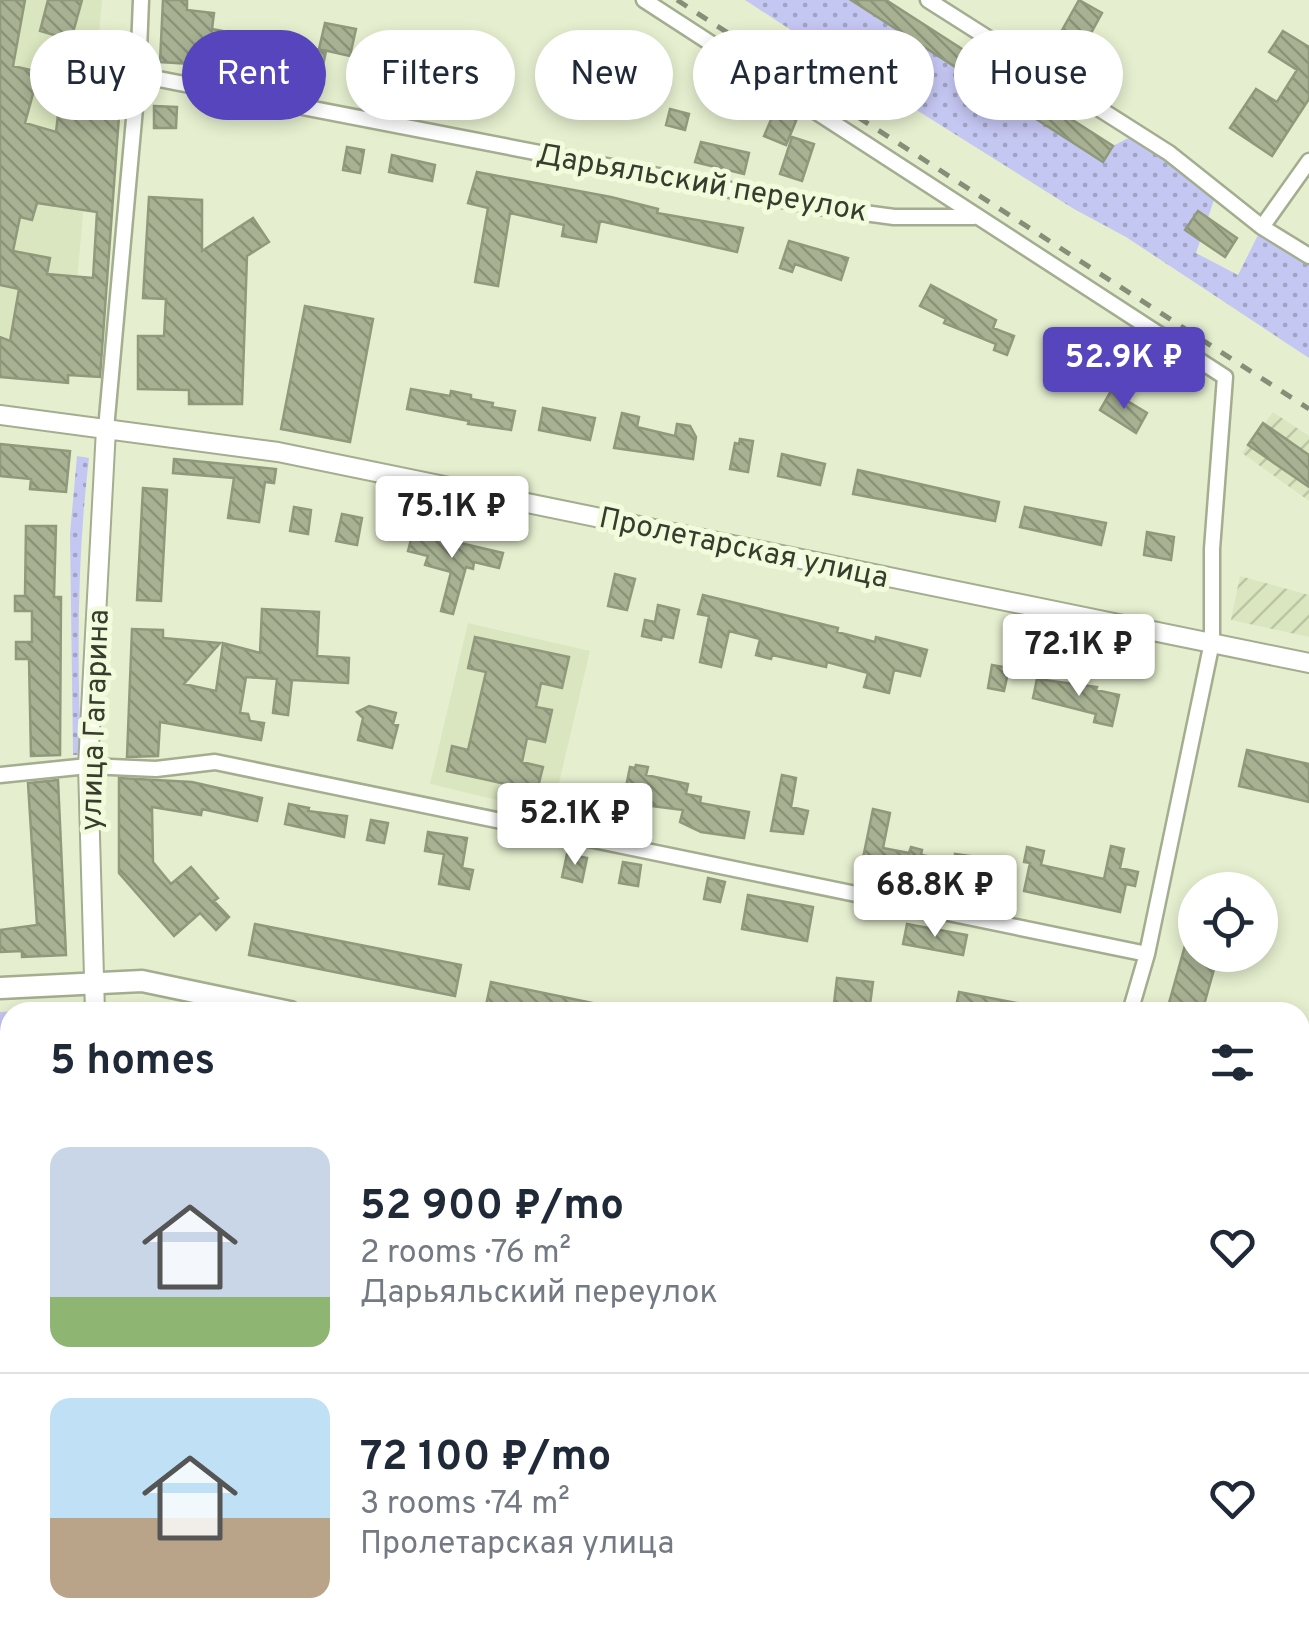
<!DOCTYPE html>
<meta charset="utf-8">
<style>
:root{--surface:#fff;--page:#f6f6f7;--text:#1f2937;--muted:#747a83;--line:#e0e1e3;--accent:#5645bd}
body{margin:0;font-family:Overpass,sans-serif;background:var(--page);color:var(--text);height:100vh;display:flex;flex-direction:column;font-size:38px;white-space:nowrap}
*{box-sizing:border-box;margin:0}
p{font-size:32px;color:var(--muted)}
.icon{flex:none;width:55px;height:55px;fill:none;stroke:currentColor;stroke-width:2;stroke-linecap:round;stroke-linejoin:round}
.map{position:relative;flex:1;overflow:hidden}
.panel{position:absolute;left:0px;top:1002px;width:1310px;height:642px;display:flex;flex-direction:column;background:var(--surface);border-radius:30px 30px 0 0;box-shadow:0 5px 15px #0003}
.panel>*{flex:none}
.hud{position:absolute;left:30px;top:30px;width:1250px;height:90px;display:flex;gap:20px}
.controls{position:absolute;left:1178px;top:872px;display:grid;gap:20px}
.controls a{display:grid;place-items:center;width:100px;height:100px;border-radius:50%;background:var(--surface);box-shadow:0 5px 15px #0003;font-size:50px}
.price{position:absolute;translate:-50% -85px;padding:0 22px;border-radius:10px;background:#fff;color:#222;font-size:32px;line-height:65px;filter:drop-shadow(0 2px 5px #0008)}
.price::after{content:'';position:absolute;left:50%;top:60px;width:30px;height:22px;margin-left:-15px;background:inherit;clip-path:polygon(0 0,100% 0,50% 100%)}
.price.selected{background:var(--accent);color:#fff}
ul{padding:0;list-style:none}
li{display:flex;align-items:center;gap:30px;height:250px;padding:0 50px}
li+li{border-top:2px solid var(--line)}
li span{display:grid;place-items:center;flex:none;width:280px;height:200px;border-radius:20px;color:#555}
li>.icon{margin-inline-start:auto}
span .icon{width:120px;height:120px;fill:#fffc;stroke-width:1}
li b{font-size:42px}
h2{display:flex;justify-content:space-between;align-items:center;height:120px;padding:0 50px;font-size:42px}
.chip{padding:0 35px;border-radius:45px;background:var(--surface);box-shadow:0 5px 15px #0003;font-size:35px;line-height:90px}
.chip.selected{background:var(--accent);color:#fff}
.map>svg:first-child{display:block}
.built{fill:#dae6bf}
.industrial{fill:url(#industrial-furrows)}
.grass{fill:url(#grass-dots)}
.park{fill:#c5c7f3}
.building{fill:url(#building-back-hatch);stroke:#90997c;stroke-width:2.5;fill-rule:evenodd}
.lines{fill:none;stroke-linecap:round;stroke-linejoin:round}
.minor-casing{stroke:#a3ad8f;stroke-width:19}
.tertiary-casing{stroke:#a3ad8f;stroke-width:22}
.secondary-casing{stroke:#a3ad8f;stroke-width:25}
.minor{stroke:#fff;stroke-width:14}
.tertiary{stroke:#fff;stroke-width:18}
.secondary{stroke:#fff;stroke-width:20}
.rail{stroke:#878e78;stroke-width:5;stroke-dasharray:12 12;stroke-linecap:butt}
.labels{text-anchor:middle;stroke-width:10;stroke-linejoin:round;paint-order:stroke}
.street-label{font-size:30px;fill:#383c2f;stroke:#f2fcdc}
</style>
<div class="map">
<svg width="1309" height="1643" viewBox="0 0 1309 1643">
<defs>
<pattern id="industrial-furrows" width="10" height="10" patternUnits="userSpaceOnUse" patternTransform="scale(2.5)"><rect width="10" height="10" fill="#dae6bf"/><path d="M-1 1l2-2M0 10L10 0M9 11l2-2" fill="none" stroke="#bcc6a4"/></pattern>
<pattern id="grass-dots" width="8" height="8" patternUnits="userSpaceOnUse" patternTransform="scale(2.5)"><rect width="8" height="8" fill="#c5c7f3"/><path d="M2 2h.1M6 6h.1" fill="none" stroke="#a1a3c5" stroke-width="1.8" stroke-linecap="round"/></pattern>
<pattern id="building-back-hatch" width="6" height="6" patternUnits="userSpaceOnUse" patternTransform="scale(2.5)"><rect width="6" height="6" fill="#a8b293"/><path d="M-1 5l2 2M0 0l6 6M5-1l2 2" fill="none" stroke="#8a9278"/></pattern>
</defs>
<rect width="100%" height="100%" fill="#e5efcf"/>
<path class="built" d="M0,0H102L68,383L0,377Z
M468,623L590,651L552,813L430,784Z
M863,1635H965L962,1643H885Z"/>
<path class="industrial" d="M1273,412L1309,436V501L1242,453Z
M1240,576L1309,595V637L1231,620Z"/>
<path class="grass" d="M745,0H851L1103,162L1113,146L1138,133L1217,191L1196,253L1238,275L1262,227L1309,256V358L1126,237L1074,209L918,111L855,63L794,32Z
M77,456L89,458C77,558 77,655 81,755H73L70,534Z
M0,1341H10V1433H0Z
M10,1487V1591L0,1614V1488Z"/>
<path class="park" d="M72,1008L73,1012H10V1189L0,1190V1012Z
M542,1635H795L799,1643H568Z"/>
<path class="building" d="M0,0H25L13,66L39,72L25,123L56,132L58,115L81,118L82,104L104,107L107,60L123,61L100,377L68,375V383L0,377V337L10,341L19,289L0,285ZM37,203L97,212L93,278L47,274L50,258L13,251L20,217L32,220Z
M48,0H82L71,40L40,31Z
M163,0H187V10L214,13L212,29L326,51L319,85L224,66L160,62Z
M851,0H886L1113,146L1103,162Z
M1079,0L1102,13L1090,35L1110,49L1098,65L1056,41Z
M325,23L356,29L350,56L319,49Z
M1283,31L1309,47V99L1272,156L1230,128L1256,89L1277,102L1297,70L1269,52Z
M378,67L398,70L392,102L373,99Z
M154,106L177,107L176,128H154Z
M776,108L798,116L786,145L764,136Z
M670,109L689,114L685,130L666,125Z
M792,137L814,144L802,181L780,174Z
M701,142L749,153L744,174L695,162Z
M347,147L364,150L360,173L343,170Z
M392,155L435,165L432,181L389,172Z
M477,172L611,197L658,209L657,213L743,228L737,252L600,221L596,242L562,236L564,225L510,213L498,286L475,282L488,208L468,203Z
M149,197L202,200V251L253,218L269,242L247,256L242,404H189V390L138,389V336H164L166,299L143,298Z
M1198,211L1237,238L1225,257L1185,230Z
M789,241L848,258L841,280L795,264L792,272L780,268Z
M931,285L996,320L993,328L1014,336L1007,355L994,350L996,344L944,323L946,319L920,306Z
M305,306L373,319L350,442L281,429Z
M411,389L450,396L451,391L471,395V399L493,403L492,407L515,411L511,430L468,424L469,421L407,409Z
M1111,391L1147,413L1136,433L1100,410Z
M543,408L595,418L590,440L539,430Z
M622,413L639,417L637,427L675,436L677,424L690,426L696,437L693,459L614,448Z
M1263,423L1309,455V487L1248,445Z
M740,439L753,441L748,472L730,469L735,443L739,444Z
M0,444L70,451L66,492L30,489L31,479L0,476Z
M782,454L825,464L820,485L778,476Z
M174,459L276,469L274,483L265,482L259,522L228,518L234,478L173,473Z
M858,470L999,502L995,521L853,494Z
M143,488L167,490L161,601L137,600Z
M294,507L311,510L308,534L290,531Z
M1025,507L1106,523L1101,545L1020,527Z
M342,514L362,518L357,545L336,541Z
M26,526H56L54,597H61L60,755L31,756L29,659H16V642H32V611H15V596H25Z
M413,532L503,553L499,568L474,562L473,569L466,567L453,614L441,611L451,572L425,565L428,556L408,551Z
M1147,532L1174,537L1171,560L1144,555Z
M615,574L635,579L627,610L608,606Z
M703,595L838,628L837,632L875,642L876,637L927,650L920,676L894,670L889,693L864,687L868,673L827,662L826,667L772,655L771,659L756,655L760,639L729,631L721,667L700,662L709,616L698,614Z
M658,605L679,610L673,638L662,636L661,640L642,636L645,620L655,622Z
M262,609L319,612L317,656L349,658L348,683L292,680L288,715L273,713L277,679L246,677L240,713L248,714L250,721L264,723L261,740L160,722L158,756L127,757L132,629L163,630V638L220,643L184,684L216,691L223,643L260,653Z
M475,637L569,657L562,688L541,683L536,707L552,710L545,742L527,738L522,762L543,767L537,791L447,771L452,746L468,750L486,672L468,668Z
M992,665L1009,668L1004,691L988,688Z
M1037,679L1097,687L1096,690L1119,695L1112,726L1094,722L1096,714L1033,698Z
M369,706L396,713L393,724L398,725L392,748L358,740L363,718L357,712Z
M1247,750L1309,764V802L1239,786Z
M636,765L648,767L646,775L688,784L686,794L701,797L700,803L749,812L744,838L701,832L680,822L683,810L643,805L644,801L629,798L630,793L625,792L630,767L635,768Z
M782,775L796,778L791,807L808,811L803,834L771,831Z
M119,778L192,782L262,798L257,821L202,809L201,815L152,807L153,862L171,884L191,867L218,898L214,901L229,917L216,930L200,913L174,936L119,873Z
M58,780L66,955L22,957V951L0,952V930L37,925L28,783Z
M289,804L309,808L308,811L347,816L344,837L285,824Z
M873,809L890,813L883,848L909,853L911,847L922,850L921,855L955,861V854L1005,861L998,892L862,863Z
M371,820L388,823L384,843L367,840Z
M428,832L467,838L462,868L473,870L469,889L439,884L444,854L425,851Z
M1111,846L1124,849L1120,868L1138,872L1135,886L1126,884L1120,912L1024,891L1030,863L1024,862L1027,847L1044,851L1041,865L1104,879Z
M567,854L587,858L582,882L562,877Z
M623,862L641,865L638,886L619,883Z
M708,878L725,882L720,902L704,899Z
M748,895L813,907L807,941L742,929Z
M255,924L461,965L455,996L249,955Z
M907,924L967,935L963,955L903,944Z
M1191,924H1195V955H1218L1202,1012L1169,1003Z
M837,978L873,982L869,1012H833Z
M491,982L612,1007V1012L485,1010Z
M959,992L1033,1006L1032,1012H955Z"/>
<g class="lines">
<defs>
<path id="minor" d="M644,0L1225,377L1212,549V642L1147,954L1130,1012
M928,0L1169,153L1262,227L1309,256
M138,75L813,206L894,217H974
M1262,227L1309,161
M106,429L138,75L141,0
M0,775L88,766L156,769L215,762L1147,954
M1300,1503L1309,1505
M129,1643V1635
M1076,1643L1077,1635"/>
<path id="tertiary" d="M0,415L278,452L1309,663
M95,1012L88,766L106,429
M505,1635L531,1643"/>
<path id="secondary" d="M0,988L142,981L290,1012
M1300,1234L1309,1236"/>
</defs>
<use href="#minor" class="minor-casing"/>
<use href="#tertiary" class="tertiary-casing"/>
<use href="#secondary" class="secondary-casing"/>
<use href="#minor" class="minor"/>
<use href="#tertiary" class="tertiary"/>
<use href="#secondary" class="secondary"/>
<path class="rail" d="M677,0L1309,409"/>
</g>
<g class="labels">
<g class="street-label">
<text transform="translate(702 182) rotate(10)" y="10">Дарьяльский переулок</text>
<text transform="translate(744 547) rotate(12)" y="10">Пролетарская улица</text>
<text transform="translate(94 720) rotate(-88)" y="10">улица Гагарина</text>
</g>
</g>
</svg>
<div class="controls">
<a><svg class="icon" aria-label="locate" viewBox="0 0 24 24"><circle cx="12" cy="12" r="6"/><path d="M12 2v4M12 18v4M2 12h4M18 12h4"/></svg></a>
</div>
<b class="price selected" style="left:1124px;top:412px">52.9K ₽</b>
<b class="price" style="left:452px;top:561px">75.1K ₽</b>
<b class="price" style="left:1079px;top:699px">72.1K ₽</b>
<b class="price" style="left:575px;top:868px">52.1K ₽</b>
<b class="price" style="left:935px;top:940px">68.8K ₽</b>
<div class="hud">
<a class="chip">Buy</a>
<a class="chip selected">Rent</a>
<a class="chip">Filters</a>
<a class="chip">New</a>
<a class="chip">Apartment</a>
<a class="chip">House</a>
</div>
<section class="panel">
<h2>5 homes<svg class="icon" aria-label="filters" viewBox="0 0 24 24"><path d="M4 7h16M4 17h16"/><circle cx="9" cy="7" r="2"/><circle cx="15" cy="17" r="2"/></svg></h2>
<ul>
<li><span style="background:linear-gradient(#c9d6e8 75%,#8fb573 0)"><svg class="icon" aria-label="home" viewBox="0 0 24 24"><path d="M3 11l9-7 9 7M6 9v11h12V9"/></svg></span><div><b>52 900 ₽/mo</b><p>2 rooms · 76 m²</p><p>Дарьяльский переулок</p></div><svg class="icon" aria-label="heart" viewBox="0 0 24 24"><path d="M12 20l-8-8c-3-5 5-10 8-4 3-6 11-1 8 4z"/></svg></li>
<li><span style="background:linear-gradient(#bfe0f5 60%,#b9a48a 0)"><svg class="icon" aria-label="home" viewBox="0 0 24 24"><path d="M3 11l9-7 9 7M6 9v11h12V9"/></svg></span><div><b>72 100 ₽/mo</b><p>3 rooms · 74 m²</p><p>Пролетарская улица</p></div><svg class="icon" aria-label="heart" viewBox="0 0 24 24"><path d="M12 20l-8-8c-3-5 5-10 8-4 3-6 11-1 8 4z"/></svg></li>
</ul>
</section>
</div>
